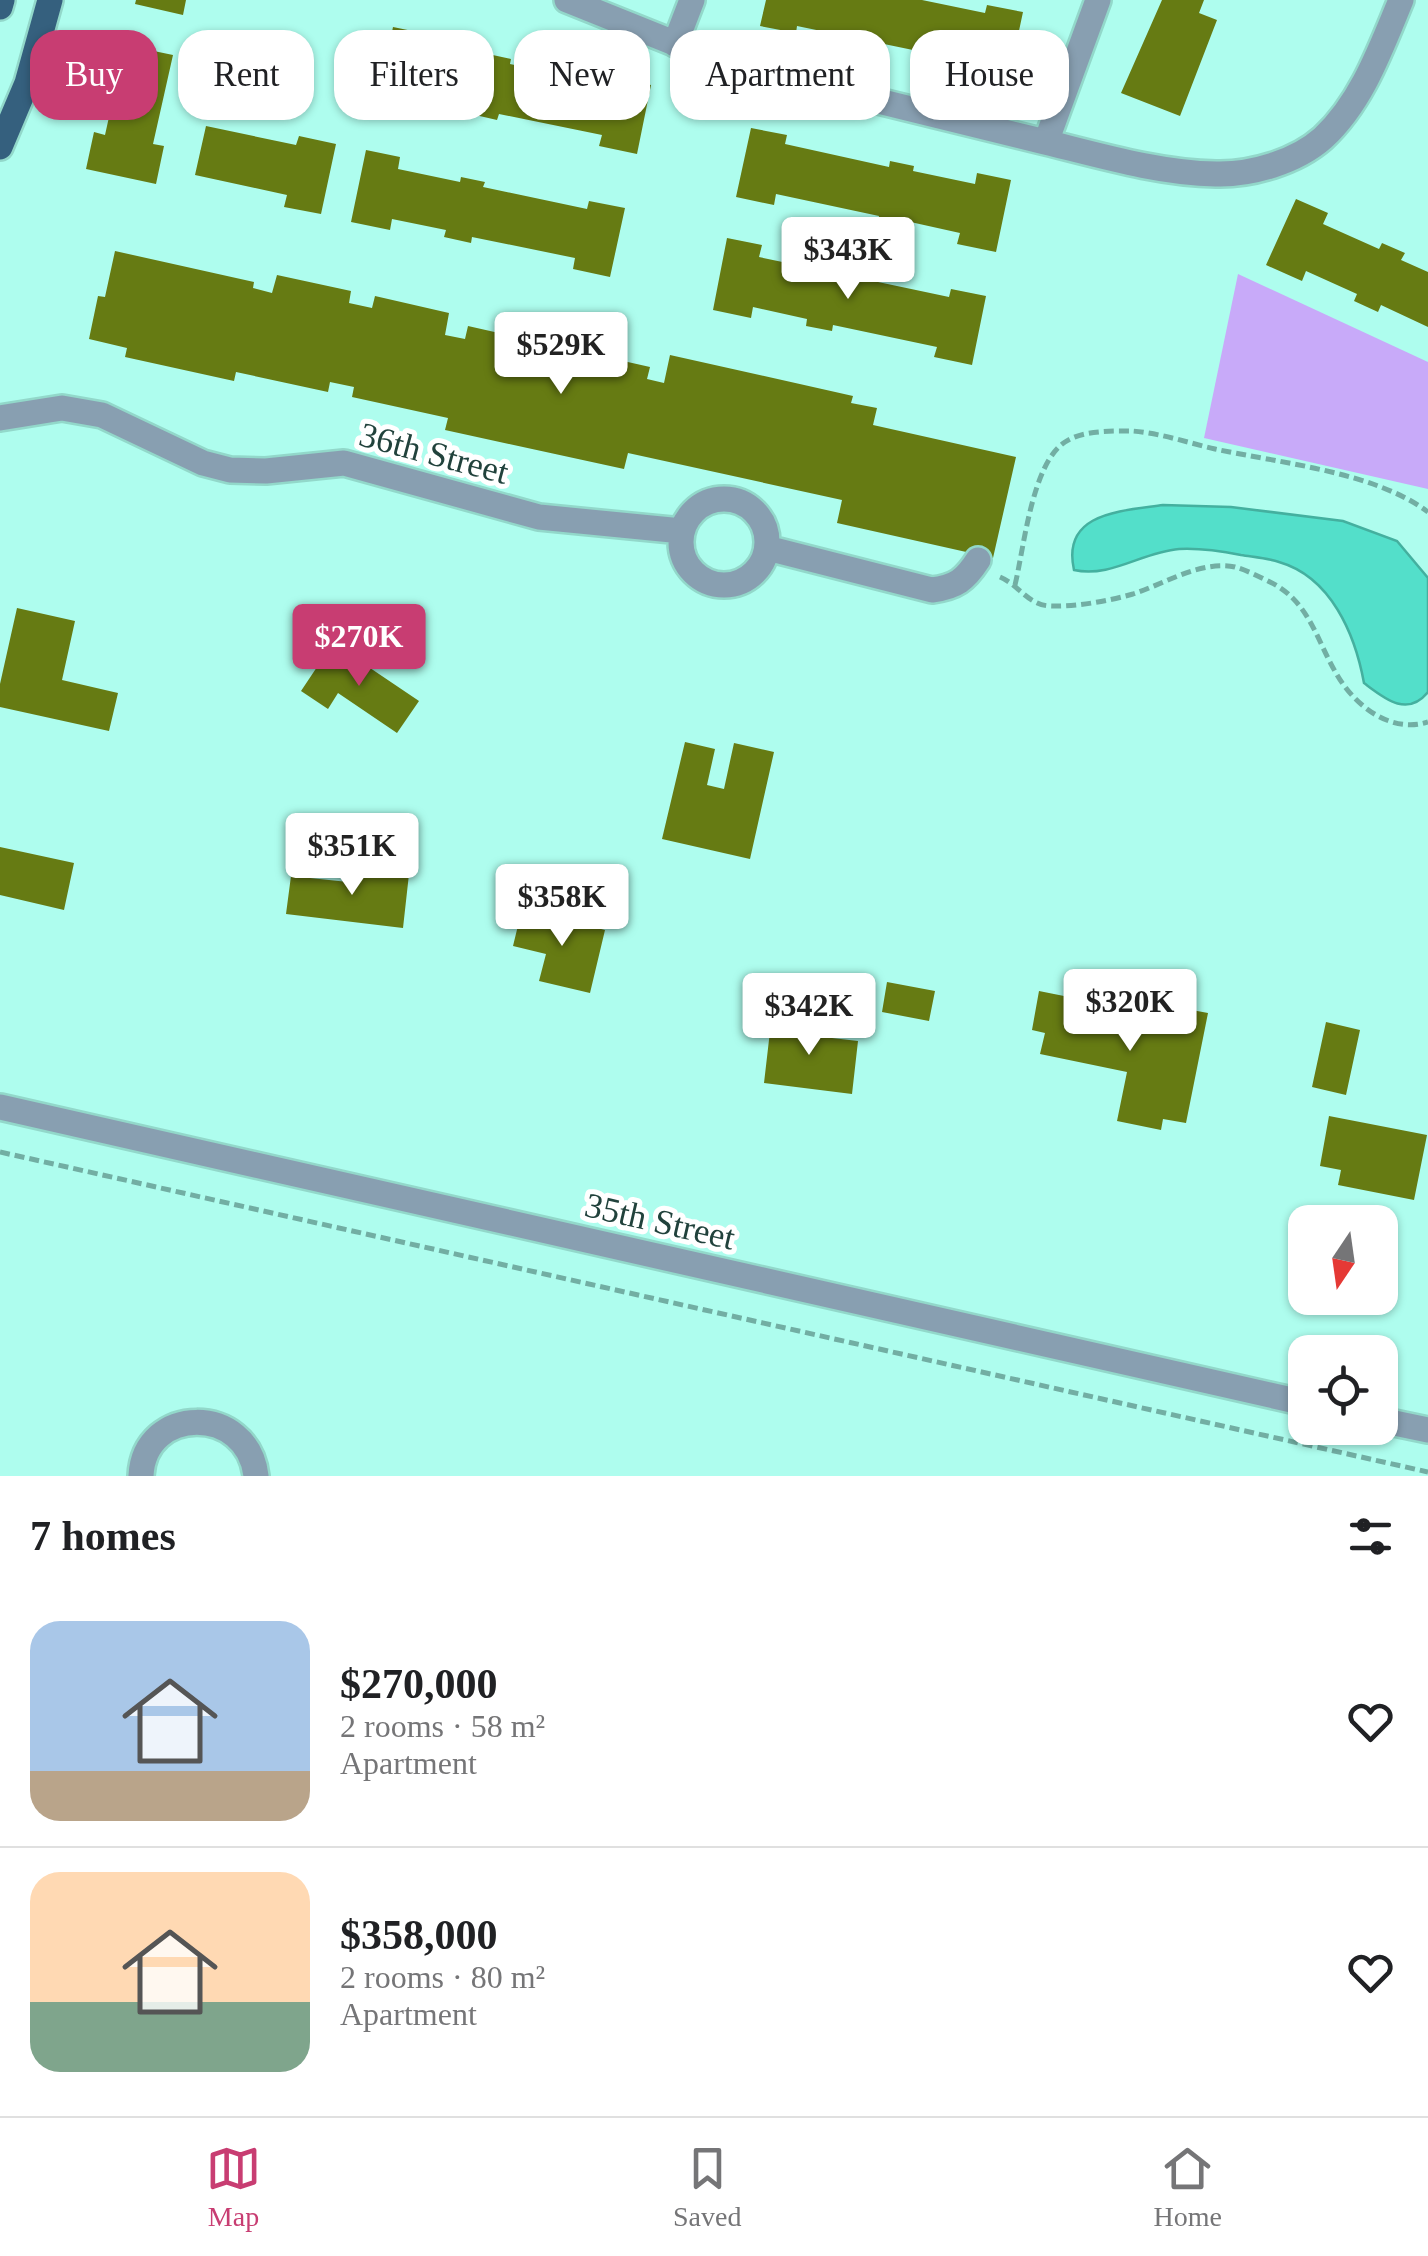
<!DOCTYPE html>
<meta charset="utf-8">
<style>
:root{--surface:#fff;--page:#f6f6f6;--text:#202124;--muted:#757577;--line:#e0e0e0;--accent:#c83d72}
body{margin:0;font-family:"Times New Roman",serif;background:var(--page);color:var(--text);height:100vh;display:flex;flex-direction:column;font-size:38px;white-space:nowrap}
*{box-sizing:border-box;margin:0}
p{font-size:32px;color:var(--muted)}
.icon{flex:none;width:55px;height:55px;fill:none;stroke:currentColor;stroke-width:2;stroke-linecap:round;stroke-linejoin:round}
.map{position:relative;height:1476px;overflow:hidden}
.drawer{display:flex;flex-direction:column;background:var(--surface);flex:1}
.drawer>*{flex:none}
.banner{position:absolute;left:30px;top:30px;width:1370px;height:90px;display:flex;gap:20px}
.needle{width:65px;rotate:193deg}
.fabs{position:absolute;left:1288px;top:1205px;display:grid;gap:20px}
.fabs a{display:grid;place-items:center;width:110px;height:110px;border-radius:20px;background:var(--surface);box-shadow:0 2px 8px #0004;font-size:50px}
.price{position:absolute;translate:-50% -85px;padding:0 22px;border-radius:10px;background:#fff;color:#222;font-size:32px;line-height:65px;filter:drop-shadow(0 2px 5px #0008)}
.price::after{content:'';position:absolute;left:50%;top:60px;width:30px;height:22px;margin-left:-15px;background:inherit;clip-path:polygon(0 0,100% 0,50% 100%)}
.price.current{background:var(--accent);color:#fff}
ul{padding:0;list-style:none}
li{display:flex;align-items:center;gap:30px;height:250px;padding:0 30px}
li+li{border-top:2px solid var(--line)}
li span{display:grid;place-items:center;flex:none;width:280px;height:200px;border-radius:30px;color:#555}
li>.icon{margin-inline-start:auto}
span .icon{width:120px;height:120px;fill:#fffc;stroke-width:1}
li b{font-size:42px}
h2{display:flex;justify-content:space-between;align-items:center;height:120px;padding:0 30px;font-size:42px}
.pill{padding:0 35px;border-radius:30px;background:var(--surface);box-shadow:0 2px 8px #0004;font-size:35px;line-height:90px}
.pill.current{background:var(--accent);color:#fff}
.tab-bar{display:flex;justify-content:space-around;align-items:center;height:140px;border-top:2px solid var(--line);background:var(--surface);font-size:28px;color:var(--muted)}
.tab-bar a{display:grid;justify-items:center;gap:5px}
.tab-bar .current{color:var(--accent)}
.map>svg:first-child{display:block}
.green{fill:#c8aaf9}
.water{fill:#53dfca;stroke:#44b09f;stroke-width:2.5}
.building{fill:#667b13}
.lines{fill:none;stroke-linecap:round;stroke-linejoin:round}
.minor-casing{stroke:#92d8ca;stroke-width:30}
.major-casing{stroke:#92d8ca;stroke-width:30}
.path{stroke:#72aea3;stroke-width:5;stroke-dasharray:10 5;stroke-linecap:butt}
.minor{stroke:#889fb1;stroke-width:25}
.major{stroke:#35607e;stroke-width:25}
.labels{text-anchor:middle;stroke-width:10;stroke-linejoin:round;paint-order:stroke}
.street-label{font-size:35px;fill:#21423c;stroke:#fff}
</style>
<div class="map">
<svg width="1428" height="1476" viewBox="0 0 1428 1476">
<rect width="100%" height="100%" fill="#aefdee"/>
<path class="green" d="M1238,274L1428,362V489L1204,438Z"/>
<path class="water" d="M1163,505L1231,507L1343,521L1397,541L1428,578V692C1407,718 1384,698 1364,683C1355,634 1331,577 1279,562C1267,558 1253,557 1241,555C1221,551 1199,548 1179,549C1142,552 1111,578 1074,570C1061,512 1122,511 1163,505Z"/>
<path class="building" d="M136,0H186L183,15L135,4Z
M766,0H922L985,13L987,5L1023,12L1008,82L969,74L971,62L797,26L796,33L760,26Z
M1162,0H1204L1199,13L1217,20L1180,116L1121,93Z
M393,27L427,34L424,45L487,58L488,54L511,59L510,64L614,86L616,77L651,85L637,154L599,146L602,135L499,114L497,120L471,114L473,107L419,96L416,107L378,99Z
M125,45L173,55L153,144L164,146L156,184L86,169L94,132L105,135Z
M206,126L296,145L299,136L336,144L321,214L284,207L287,195L195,175Z
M751,128L787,135L785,144L889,167L890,161L914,166L913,171L975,184L977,173L1011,180L996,252L957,244L960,233L906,221L904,228L878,222L879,216L776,194L774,205L736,197Z
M366,150L400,157L398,169L460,182L461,177L485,182L483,187L587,209L589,201L625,208L610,277L573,269L575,258L472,237L471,243L444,237L446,230L392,219L390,230L351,222Z
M1296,199L1328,213L1323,224L1379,249L1382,243L1405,253L1401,260L1428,272V327L1381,305L1378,312L1354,301L1357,294L1306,271L1302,281L1266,265Z
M727,238L762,245L759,257L821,270L822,265L846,270L845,275L949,297L951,289L986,296L972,365L934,357L937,347L833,325L832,331L806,326L807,319L753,307L751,318L713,310Z
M115,251L254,282L253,288L272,293L277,275L351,291L349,303L372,308L375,296L449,313L445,335L465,339L468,326L650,367L647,379L664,383L670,355L853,396L851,403L877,408L873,425L1016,457L993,558L837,523L842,500L628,453L624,469L445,430L448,418L352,397L354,387L330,382L328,392L236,372L234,381L125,357L127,348L89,339L98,296L105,297Z
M17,608L75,621L62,680L118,693L109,731L0,707V684Z
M333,643L419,701L397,733L338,693L328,709L301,691Z
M685,742L715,749L707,785L724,789L734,743L774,752L750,859L662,839Z
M0,847L74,863L64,910L0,895Z
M349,867L409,874L403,928L286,914L291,876L348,882Z
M522,909L605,930L590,993L539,981L546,954L513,946Z
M887,982L935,991L929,1021L882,1012Z
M1039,991L1089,1001L1086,1017L1148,1030L1154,1003L1208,1013L1186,1123L1163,1119L1161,1130L1117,1121L1127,1072L1040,1054L1045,1033L1032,1030Z
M772,1014L809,1019L806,1035L858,1041L852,1094L764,1083Z
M1326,1022L1360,1030L1346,1095L1312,1087Z
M1329,1116L1427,1135L1414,1200L1338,1185L1341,1170L1320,1166Z"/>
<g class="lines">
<defs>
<path id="minor" d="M567,0L714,59L756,71C850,94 944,117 1037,140C1095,154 1157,173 1216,174C1251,175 1296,162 1323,138C1362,102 1381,48 1401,0
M675,44L692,0
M1046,142L1098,0
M0,418L62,408L102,415L203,463L230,470L266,471L344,463L539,517L682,531
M681 542a43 43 0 1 1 86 0a43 43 0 1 1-86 0Z
M767,548L932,590C956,587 965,580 978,560
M0,1107L1305,1403
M1380,1420L1428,1430
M141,1476C144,1405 248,1404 256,1476"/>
<path id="major" d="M0,7L2,0
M0,147L27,83L50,0"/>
</defs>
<use href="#minor" class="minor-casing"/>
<use href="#major" class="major-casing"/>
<path class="path" d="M1000,577C1019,585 1028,605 1050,606C1076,607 1108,601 1133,594C1164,584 1201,560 1235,567C1246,570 1260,577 1270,582C1309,601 1316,639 1336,673C1354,705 1390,734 1428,722
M1015,585C1024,548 1032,463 1065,442C1083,430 1112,431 1132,431C1160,433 1189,443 1215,449C1280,463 1375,472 1428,512
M0,1152L1428,1472"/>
<use href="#minor" class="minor"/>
<use href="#major" class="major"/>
</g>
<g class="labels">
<g class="street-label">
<text transform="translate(434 453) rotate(15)" y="12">36th Street</text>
<text transform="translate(660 1221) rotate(13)" y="12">35th Street</text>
</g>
</g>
</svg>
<div class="fabs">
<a><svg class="needle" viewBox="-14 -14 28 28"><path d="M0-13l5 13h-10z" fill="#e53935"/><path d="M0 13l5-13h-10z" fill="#757577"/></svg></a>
<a><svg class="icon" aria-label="locate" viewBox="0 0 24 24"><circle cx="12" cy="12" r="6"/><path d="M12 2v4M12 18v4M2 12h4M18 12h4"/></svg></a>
</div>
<b class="price" style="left:848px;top:302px">$343K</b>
<b class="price" style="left:561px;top:397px">$529K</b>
<b class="price current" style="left:359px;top:689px">$270K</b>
<b class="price" style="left:352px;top:898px">$351K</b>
<b class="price" style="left:562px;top:949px">$358K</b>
<b class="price" style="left:1130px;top:1054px">$320K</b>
<b class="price" style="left:809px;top:1058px">$342K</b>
<div class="banner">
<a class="pill current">Buy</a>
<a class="pill">Rent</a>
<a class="pill">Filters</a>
<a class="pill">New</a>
<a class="pill">Apartment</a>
<a class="pill">House</a>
</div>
</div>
<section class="drawer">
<h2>7 homes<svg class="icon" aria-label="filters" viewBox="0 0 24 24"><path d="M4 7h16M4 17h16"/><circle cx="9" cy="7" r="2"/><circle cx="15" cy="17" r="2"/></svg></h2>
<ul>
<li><span style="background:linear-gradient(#a9c7e8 75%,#b9a48a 0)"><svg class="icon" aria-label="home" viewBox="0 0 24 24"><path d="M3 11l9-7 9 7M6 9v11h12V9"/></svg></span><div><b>$270,000</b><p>2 rooms · 58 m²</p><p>Apartment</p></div><svg class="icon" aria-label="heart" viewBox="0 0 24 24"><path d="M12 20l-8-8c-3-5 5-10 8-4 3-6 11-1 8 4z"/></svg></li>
<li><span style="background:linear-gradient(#ffd9b3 65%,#7fa58c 0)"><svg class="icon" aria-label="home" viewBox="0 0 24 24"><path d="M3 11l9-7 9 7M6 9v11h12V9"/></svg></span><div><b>$358,000</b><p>2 rooms · 80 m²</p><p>Apartment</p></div><svg class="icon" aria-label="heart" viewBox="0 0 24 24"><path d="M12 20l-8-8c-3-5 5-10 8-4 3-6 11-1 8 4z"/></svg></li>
</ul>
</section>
<nav class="tab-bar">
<a class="current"><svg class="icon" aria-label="map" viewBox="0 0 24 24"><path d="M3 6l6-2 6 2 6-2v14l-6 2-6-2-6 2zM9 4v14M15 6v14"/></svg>Map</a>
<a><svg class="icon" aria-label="saved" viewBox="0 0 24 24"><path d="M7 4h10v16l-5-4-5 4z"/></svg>Saved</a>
<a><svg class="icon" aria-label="home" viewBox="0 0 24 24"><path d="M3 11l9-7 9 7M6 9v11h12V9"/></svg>Home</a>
</nav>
